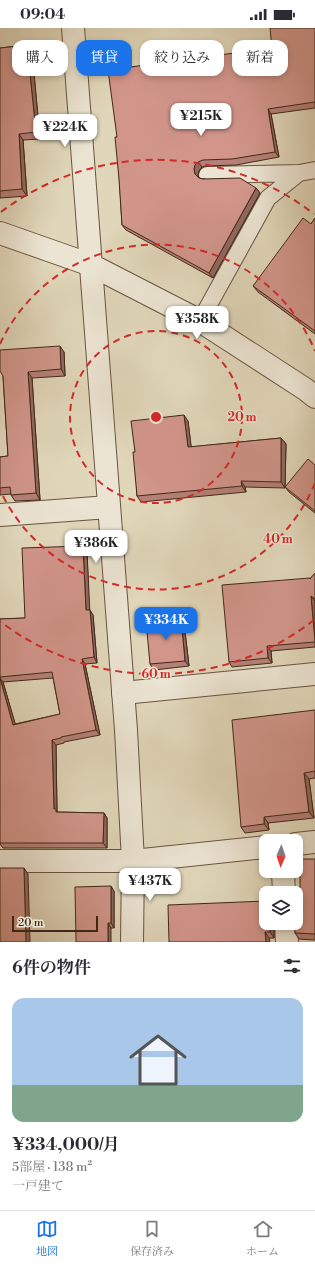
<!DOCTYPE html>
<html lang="ja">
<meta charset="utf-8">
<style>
:root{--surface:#fff;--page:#f7f7f7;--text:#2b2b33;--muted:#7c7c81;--line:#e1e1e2;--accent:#1a73e8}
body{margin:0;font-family:"Libre Bodoni","Noto Serif JP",serif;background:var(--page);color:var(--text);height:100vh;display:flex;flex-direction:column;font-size:15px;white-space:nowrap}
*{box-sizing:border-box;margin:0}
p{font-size:13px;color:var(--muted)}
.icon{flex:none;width:22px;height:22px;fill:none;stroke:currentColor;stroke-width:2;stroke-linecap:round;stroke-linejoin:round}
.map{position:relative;height:914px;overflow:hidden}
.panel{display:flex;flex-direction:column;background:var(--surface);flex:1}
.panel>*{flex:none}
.hud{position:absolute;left:12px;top:12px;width:291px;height:36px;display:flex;gap:8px}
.needle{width:26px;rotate:182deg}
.tools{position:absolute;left:259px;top:806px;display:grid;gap:8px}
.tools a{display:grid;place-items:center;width:44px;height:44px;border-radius:8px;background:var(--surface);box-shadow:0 2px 6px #0003;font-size:20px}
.scale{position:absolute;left:12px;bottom:10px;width:86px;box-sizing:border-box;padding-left:4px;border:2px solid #422818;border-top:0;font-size:11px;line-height:14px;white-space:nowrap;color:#422818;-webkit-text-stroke:3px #ebe4d2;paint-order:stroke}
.price{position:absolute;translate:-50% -34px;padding:0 9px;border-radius:8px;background:#fff;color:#222;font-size:13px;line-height:26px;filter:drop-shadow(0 1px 2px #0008)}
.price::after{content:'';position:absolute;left:50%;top:24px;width:12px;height:9px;margin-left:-6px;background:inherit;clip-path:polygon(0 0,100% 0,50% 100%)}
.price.selected{background:var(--accent);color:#fff}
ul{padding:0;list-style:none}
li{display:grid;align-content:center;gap:8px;height:212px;padding:0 12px}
li span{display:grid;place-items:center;height:124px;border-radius:12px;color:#555}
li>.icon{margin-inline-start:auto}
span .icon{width:72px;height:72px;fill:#fffc;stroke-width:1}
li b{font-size:17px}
h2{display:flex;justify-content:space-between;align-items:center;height:48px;padding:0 12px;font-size:17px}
.pill{padding:0 14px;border-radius:12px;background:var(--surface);box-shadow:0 2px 6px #0003;font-size:14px;line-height:36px}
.pill.selected{background:var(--accent);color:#fff}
.status{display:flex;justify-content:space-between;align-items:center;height:28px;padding:0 20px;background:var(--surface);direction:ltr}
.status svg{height:11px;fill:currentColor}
.dock{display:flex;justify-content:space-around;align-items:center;height:56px;border-top:1px solid var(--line);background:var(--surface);font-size:11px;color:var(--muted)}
.dock a{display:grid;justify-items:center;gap:2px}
.dock .selected{color:var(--accent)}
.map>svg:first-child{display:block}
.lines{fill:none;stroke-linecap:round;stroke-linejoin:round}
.service-casing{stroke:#6a5440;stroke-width:18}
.minor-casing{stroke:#6a5440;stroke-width:24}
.tertiary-casing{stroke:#6a5440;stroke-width:24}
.service{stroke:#ebe4d2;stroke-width:16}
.minor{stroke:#ebe4d2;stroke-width:22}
.tertiary{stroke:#ebe4d2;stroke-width:22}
.wall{fill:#b48077;stroke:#422818;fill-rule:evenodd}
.shaded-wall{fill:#926861;stroke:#422818}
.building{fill:#d1958a;stroke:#422818}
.ring{fill:none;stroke:#d62828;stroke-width:2;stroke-dasharray:7 5}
.centre{fill:#d62828;stroke:#ebe4d2;stroke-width:2}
.ring-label{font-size:12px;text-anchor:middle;font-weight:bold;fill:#d62828;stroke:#ebe4d2;stroke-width:3;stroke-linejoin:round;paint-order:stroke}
</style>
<div class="status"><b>09:04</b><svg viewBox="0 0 49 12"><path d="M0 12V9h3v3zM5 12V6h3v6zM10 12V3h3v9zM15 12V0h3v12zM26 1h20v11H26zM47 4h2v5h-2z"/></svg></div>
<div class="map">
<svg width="315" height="914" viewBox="0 0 315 914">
<rect width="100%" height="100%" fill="#e0d6b9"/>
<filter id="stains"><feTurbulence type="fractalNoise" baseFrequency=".005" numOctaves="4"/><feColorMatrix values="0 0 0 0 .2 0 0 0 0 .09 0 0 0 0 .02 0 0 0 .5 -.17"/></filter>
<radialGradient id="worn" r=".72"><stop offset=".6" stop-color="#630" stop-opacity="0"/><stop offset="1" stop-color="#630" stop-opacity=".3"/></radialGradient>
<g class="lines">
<defs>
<path id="service" d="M207,147L299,145
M200,293L268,170L299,145L315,142"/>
<path id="minor" d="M0,205L91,237
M0,487L109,479
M123,665L315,646
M296,816L315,814
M0,833H133L266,819
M283,843L284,865
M286,895L287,914"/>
<path id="tertiary" d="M73,0L126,702L133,833L132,914
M91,237L200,293L305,361L315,369"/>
</defs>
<use href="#service" class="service-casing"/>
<use href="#minor" class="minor-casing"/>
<use href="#tertiary" class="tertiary-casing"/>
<use href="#service" class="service"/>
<use href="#minor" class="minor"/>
<use href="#tertiary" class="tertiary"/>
</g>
<path class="wall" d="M315,0V80L271,86L279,129L236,137L206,138L202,139L199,143L198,147L199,150L256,160L260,165L213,250L126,202L122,197L117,109L272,20Z
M27,17L32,24L40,111L23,112L27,168L0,170V20Z
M315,190V306L258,264L253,258L311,196Z
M64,324L65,348L32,350L40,472L15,473L11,467V466L0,467V429L8,428L3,348Z
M188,393L191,419L281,410L286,416L285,460L245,459L246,464L141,474L137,468L135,424Z
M315,437V485L289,464L285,459Z
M83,518L87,523L89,582L93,587L97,635L85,636L100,707L64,714V715L56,717L57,784L104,785L107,790V820H3L0,816V591L25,590ZM53,650L60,686L15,696L3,654Z
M315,545V619L271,623L272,635L232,639L229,634L310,551Z
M181,589L184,595L189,638L154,642L150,636Z
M315,682V750L309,751L314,790L268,795L269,802L245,805L241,799Z
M315,831V912L299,911L295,905L300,872Z
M114,863V900H111L76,914Z
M274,895V910L169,914Z"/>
<path class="shaded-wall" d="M27,17L32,24L40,111L36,104Z
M268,81L271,86L279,129L275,124Z
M19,106L23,112L27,168L22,161Z
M198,134L202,139L199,143L198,147L199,152L195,146L194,141L195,137Z
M256,160L260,165L213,250L209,245Z
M60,318L64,324L65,348L61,341Z
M28,344L32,350L40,472L36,465Z
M184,387L188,393L192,425L188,419Z
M281,410L286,416L285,460L281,454Z
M241,453L245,459L246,464L242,458Z
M83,518L87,523L90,587L86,582Z
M311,568L315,573V614Z
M90,582L93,587L97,635L94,629Z
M181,589L184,595L189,638L185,633Z
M267,618L271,623L272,635L268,630Z
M82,631L85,636L100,707L96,702Z
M0,650L3,654L17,702L13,697Z
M52,712L56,717L57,784L59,787V790L54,781Z
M304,745L309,751L314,790L309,784Z
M104,785L107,790V820L103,815Z
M264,789L268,795L269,802L264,796Z
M24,840L28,846L30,914H26Z
M111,858L114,863V900L111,895Z
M108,895L111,900V914H108Z
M270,895H274V910L270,904Z
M265,904L269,910L270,914H266Z"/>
<path class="building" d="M270,0H315V74L268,81L275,124L232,131L203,132L198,134L195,137L194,141L195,146L199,150L203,151L240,150L256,160L209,245L122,197L119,151L115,109H117L108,42L272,20Z
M27,17L36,104L19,106L22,161L0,163V20Z
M303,190L311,196L315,190V303L253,258Z
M60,318L61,341L28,344L36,465L11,467L10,459L0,460V429L8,428L3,348L0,343V322Z
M184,387L188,419L281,410V454L241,453L242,458L137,468L133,424H135L131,393Z
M308,431L315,437V483L285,459Z
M83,518L86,582H90L94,629L82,631L96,702L61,709V710L52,712L54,781H56V784L104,785L103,815H0V650L13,697L60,686L52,644L0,649V591L25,590L22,520Z
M315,545V571L311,568L315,614L267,618L268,630L229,634L222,557L310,550V551Z
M181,589L185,633L150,636L146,593Z
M315,682V743L304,745L309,784L264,789V796L241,799L232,692Z
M300,831H315V906L295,905V895H296V872H300Z
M0,840H24L26,914H0Z
M111,858V895H108V914H76L75,859Z
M266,873V895H270V904H265L266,914H169L168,877Z"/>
<g class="ring">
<circle cx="156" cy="389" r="86"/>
<path d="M315 455A172 172 0 0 1 0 462M0 316A172 172 0 0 1 315 323"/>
<path d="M314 592A257 257 0 0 1 1 594M1 184A257 257 0 0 1 314 186"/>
</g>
<circle cx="156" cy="389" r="6" class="centre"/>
<g class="ring-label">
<text x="242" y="393">20 m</text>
<text x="278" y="515">40 m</text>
<text x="156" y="650">60 m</text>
</g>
<rect width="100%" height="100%" filter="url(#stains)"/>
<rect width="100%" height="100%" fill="url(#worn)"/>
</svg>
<div class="tools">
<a><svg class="needle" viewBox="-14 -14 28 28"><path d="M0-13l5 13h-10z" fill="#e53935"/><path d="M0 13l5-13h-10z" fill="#7c7c81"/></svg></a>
<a><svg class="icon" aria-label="layers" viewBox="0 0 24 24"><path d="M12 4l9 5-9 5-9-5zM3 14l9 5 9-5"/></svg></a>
</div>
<div class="scale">20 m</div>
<b class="price" style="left:201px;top:109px">¥215K</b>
<b class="price" style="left:65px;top:120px">¥224K</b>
<b class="price" style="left:197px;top:312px">¥358K</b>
<b class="price" style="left:96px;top:536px">¥386K</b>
<b class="price selected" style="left:166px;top:613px">¥334K</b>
<b class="price" style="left:150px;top:874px">¥437K</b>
<div class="hud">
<a class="pill">購入</a>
<a class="pill selected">賃貸</a>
<a class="pill">絞り込み</a>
<a class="pill">新着</a>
</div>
</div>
<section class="panel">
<h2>6件の物件<svg class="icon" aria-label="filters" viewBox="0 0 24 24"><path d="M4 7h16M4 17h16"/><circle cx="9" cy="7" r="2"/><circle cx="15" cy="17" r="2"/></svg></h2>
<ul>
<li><span style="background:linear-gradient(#a9c7e8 70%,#7fa58c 0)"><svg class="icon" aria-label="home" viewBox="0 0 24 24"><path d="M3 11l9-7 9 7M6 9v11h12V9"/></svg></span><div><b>¥334,000/月</b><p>5部屋 · 138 m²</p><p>一戸建て</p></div></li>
</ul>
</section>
<nav class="dock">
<a class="selected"><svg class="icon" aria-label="map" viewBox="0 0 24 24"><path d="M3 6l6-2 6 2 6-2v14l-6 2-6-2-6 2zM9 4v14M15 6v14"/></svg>地図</a>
<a><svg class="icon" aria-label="saved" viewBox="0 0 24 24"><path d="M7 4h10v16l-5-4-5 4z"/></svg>保存済み</a>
<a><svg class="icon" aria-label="home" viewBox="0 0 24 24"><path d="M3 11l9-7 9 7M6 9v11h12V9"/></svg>ホーム</a>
</nav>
